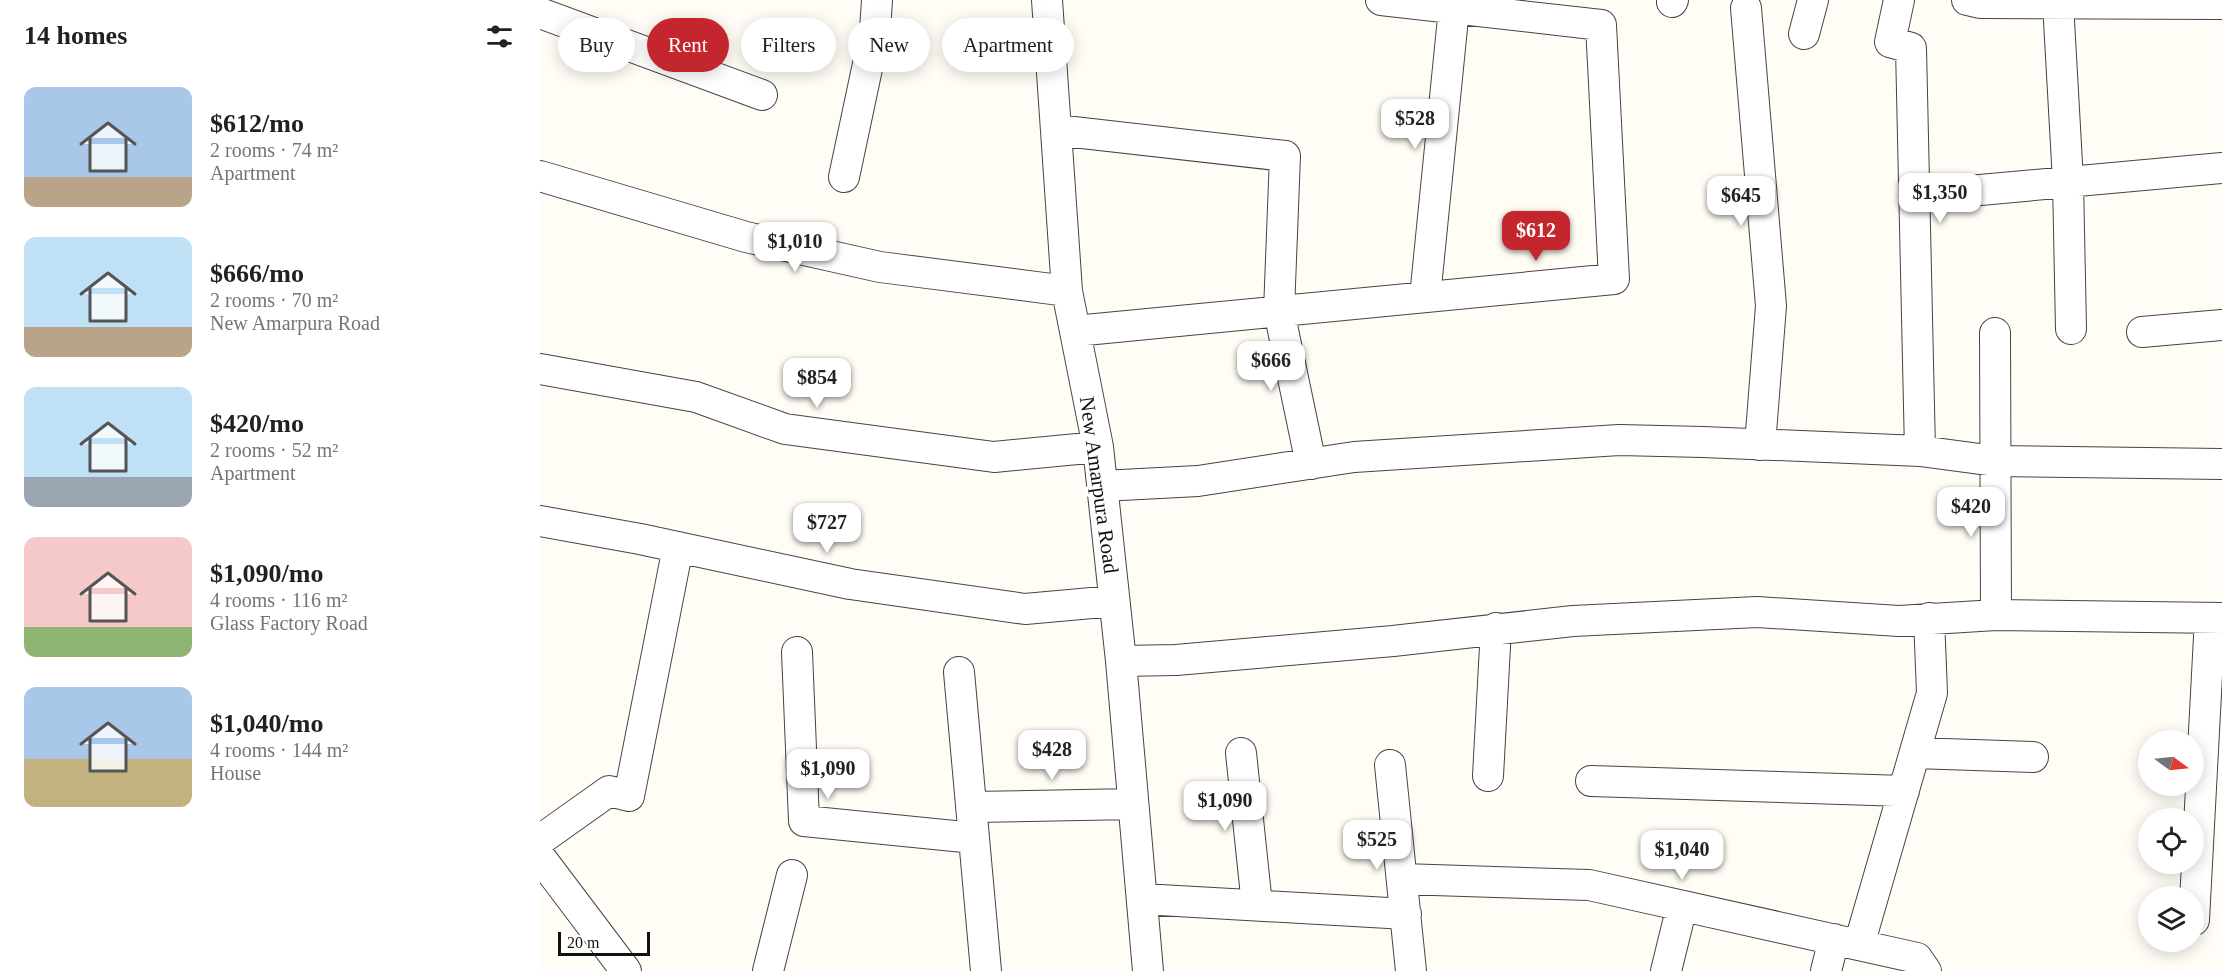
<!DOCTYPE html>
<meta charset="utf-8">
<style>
:root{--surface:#fff;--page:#f2f2f2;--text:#202124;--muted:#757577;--accent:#c4262e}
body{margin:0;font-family:"Times New Roman",serif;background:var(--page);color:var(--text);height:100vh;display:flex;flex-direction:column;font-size:22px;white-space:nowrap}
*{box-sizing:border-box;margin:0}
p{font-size:20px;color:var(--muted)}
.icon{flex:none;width:33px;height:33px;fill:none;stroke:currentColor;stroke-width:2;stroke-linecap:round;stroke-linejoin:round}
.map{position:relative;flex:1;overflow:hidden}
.sheet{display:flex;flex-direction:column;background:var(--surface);width:540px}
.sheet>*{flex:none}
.guide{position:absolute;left:18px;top:18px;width:570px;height:54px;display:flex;gap:12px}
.needle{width:39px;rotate:105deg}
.tools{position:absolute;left:1598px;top:730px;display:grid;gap:12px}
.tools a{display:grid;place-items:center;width:66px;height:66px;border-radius:50%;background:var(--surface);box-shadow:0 3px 15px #0003;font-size:30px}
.scale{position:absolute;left:18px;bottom:15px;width:92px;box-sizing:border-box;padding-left:6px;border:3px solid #111;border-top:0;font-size:16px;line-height:21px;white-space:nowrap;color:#111;-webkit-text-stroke:4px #fff;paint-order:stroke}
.price{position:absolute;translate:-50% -51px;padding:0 14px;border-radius:12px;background:#fff;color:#222;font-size:20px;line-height:39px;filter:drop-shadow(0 2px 3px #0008)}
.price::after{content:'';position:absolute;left:50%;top:36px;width:18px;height:14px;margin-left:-9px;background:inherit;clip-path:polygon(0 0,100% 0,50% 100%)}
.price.selected{background:var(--accent);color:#fff}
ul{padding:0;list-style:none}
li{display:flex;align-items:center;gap:18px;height:150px;padding:0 24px}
li span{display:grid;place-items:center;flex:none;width:168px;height:120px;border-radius:12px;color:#555}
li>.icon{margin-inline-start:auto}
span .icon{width:72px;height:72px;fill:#fffc;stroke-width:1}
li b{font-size:26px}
h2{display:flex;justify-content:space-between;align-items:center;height:72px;padding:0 24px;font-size:26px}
.pill{padding:0 21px;border-radius:27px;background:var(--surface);box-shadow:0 3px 15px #0003;font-size:21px;line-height:54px}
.pill.selected{background:var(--accent);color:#fff}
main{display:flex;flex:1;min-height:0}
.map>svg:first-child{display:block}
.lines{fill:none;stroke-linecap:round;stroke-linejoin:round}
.minor-casing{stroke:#444;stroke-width:32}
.minor{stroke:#fff;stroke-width:30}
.labels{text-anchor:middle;stroke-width:6;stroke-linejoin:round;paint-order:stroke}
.street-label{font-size:21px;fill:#111;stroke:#fff}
</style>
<main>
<section class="sheet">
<h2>14 homes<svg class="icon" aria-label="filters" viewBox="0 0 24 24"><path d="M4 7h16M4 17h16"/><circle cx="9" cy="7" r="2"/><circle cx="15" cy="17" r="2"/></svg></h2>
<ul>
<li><span style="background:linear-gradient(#a9c7e8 75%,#b9a48a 0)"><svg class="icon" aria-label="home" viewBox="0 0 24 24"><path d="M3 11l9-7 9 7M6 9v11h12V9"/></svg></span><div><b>$612/mo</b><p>2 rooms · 74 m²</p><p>Apartment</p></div></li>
<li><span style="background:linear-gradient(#bfe0f5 75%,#b9a48a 0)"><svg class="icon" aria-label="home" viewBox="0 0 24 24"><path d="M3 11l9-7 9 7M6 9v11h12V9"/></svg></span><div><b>$666/mo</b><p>2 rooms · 70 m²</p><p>New Amarpura Road</p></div></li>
<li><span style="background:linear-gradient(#bfe0f5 75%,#9aa5b1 0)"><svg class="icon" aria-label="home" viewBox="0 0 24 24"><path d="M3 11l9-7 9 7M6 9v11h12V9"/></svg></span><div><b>$420/mo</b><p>2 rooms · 52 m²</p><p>Apartment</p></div></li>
<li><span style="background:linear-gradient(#f6c9c9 75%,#8fb573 0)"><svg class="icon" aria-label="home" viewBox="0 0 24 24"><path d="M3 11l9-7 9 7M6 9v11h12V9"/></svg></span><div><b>$1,090/mo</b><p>4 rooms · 116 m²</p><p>Glass Factory Road</p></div></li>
<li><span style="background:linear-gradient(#a9c7e8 60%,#c2b280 0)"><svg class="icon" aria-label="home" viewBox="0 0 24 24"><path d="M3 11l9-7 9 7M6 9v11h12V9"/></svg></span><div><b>$1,040/mo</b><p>4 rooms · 144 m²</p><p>House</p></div></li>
</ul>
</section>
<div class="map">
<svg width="1682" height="971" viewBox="0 0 1682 971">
<rect width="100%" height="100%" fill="#fffdf5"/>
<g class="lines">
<defs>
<path id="minor" d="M507,0L527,291L558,447L581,661L608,971
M1359,0L1350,42L1371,48L1380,451
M1427,0L1440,3L1682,4
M1132,2L1133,0
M1518,3L1528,181L1531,329
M1206,8L1231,306L1220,445
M0,13L222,95
M1264,34L1273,0
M516,130L745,156L739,311L771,464
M0,176L206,237L340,267L527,291
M304,177L335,31L337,0
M1374,196L1682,168
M885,297L914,8
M535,331L1074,279L1061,25L841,0
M1602,332L1682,325
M1455,333L1456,615
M0,369L156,397L245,429L454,457L558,447
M562,486L658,481L814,457L1079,440L1163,442L1380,451L1455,461L1682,464
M0,521L100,539L310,584L485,609L574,601
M257,652L264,821L434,838
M581,661L636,660L853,641L1033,621L1217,612L1359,621L1456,615L1682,618
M419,672L446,971
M701,753L717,905
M1375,753L1493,757
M850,765L871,971
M948,776L956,628
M1051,781L1364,791
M431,807L593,804
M0,840L69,791L89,796L138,547
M0,857L86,971
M862,879L1049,885L1377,958L1386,971
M602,899L866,914
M1654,920L1670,618
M1319,945L1392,693L1389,618
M228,971L252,875
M1126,971L1142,906
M1286,971L1294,939"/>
</defs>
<use href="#minor" class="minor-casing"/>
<use href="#minor" class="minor"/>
</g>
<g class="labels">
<g class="street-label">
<text transform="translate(559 485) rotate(82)" y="7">New Amarpura Road</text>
</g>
</g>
</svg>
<div class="tools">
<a><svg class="needle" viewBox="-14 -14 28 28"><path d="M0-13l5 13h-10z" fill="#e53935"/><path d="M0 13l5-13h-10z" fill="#757577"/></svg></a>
<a><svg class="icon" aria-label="locate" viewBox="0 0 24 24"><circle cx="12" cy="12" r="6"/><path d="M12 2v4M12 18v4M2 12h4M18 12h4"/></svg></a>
<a><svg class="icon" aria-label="layers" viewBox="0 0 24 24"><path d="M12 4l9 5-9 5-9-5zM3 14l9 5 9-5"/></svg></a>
</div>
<div class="scale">20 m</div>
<b class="price" style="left:875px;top:150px">$528</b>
<b class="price" style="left:1400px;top:224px">$1,350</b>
<b class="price" style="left:1201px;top:227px">$645</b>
<b class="price selected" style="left:996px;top:262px">$612</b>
<b class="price" style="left:255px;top:273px">$1,010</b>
<b class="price" style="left:731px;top:392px">$666</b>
<b class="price" style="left:277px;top:409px">$854</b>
<b class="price" style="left:1431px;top:538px">$420</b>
<b class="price" style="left:287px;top:554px">$727</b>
<b class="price" style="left:512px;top:781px">$428</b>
<b class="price" style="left:288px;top:800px">$1,090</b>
<b class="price" style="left:685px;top:832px">$1,090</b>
<b class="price" style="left:837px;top:871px">$525</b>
<b class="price" style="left:1142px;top:881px">$1,040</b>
<div class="guide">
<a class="pill">Buy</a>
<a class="pill selected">Rent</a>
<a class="pill">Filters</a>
<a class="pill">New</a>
<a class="pill">Apartment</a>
</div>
</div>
</main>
